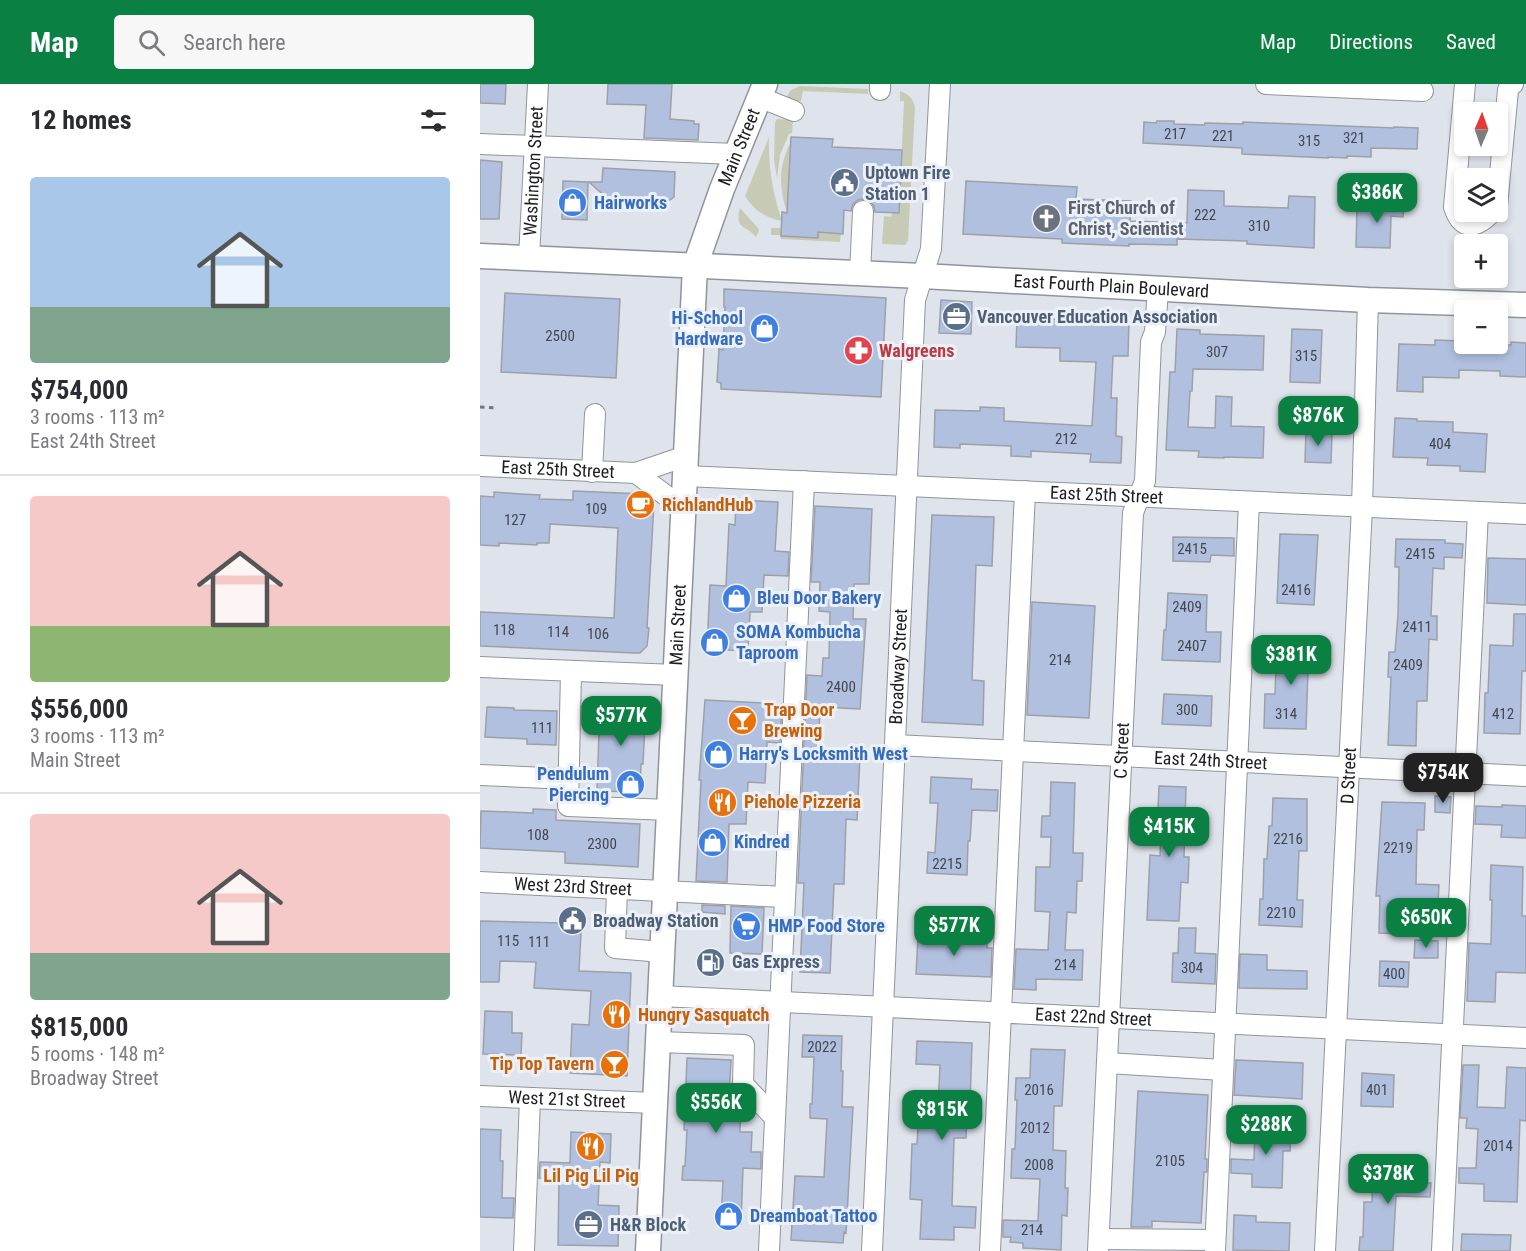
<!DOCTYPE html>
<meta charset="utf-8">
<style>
:root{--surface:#fff;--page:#f7f7f7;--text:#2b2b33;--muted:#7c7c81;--line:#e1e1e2;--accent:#0b8043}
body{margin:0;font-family:"Roboto Condensed",sans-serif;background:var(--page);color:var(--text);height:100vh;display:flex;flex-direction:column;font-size:22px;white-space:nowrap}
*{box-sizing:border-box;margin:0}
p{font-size:20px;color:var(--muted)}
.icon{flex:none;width:33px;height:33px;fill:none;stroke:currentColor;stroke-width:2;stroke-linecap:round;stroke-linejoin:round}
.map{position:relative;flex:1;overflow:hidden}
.sheet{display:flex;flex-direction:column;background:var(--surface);width:480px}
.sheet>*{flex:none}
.needle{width:39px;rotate:2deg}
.buttons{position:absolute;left:974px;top:18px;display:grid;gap:12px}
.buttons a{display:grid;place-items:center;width:54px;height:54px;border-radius:6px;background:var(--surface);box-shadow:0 3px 9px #0003;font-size:30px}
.price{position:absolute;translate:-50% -51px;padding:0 14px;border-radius:12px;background:var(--accent);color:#fff;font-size:20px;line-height:39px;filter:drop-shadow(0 2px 3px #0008)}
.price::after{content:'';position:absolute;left:50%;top:36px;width:18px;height:14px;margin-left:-9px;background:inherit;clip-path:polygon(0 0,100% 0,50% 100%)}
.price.selected{background:#222;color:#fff}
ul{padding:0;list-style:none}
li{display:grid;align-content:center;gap:12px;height:318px;padding:0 30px}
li+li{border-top:2px solid var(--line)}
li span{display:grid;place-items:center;height:186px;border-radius:6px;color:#555}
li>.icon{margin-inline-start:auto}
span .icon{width:108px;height:108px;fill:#fffc;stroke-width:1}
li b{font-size:26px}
h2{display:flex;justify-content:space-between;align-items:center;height:72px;padding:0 30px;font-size:26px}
header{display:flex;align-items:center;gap:36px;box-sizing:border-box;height:84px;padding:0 30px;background:var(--accent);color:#fff}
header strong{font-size:28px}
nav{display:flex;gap:33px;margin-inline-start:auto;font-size:21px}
.search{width:420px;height:54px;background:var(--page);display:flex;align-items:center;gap:15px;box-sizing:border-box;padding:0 21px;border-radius:6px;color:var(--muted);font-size:22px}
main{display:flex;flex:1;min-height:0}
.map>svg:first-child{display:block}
.green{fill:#c7cbb6}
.building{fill:#b2c0df;stroke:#9ca0a8;stroke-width:1.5}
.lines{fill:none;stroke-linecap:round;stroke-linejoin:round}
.minor-casing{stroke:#90949c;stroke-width:22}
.major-casing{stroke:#90949c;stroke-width:27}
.path{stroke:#74767c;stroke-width:3;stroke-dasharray:4.5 4.5;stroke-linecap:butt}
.minor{stroke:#fff;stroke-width:20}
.major{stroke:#fff;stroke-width:24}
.labels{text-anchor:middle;stroke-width:6;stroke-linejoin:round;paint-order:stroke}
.number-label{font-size:15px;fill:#424650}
.street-label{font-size:18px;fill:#1c1d21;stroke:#ecf0f9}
.service-label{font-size:18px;font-weight:bold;fill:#4e5e75;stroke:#ecf0f9;text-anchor:start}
.shop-label{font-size:18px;font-weight:bold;fill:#366cbe;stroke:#ecf0f9;text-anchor:start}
.worship-label{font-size:18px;font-weight:bold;fill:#5b616d;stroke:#ecf0f9;text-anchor:start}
.health-label{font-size:18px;font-weight:bold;fill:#be3a42;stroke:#ecf0f9;text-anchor:start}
.food-label{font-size:18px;font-weight:bold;fill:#c56008;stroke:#ecf0f9;text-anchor:start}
</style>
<header>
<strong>Map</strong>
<div class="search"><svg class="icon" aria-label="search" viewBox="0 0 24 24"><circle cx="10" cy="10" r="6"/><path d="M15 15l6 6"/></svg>Search here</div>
<nav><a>Map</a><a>Directions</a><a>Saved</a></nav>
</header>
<main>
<section class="sheet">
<h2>12 homes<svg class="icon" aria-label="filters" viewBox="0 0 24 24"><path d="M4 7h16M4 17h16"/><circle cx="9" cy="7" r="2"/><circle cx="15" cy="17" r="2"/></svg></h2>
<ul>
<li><span style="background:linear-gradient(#a9c7e8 70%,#7fa58c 0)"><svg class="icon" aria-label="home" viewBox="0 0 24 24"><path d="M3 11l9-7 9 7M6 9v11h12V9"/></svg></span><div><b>$754,000</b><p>3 rooms · 113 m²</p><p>East 24th Street</p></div></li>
<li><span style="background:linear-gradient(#f6c9c9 70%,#8fb573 0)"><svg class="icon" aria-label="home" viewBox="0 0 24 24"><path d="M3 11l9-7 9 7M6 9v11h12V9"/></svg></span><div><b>$556,000</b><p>3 rooms · 113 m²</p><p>Main Street</p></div></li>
<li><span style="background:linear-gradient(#f6c9c9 75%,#7fa58c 0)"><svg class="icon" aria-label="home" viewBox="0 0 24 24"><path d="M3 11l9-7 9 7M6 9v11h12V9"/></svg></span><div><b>$815,000</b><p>5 rooms · 148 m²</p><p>Broadway Street</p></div></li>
</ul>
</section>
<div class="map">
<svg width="1046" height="1167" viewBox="0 0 1046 1167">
<rect width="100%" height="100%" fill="#dfe3ec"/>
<path class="green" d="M320,2L388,5V10L323,7L321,17H315L306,14L311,6Z
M420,7C428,10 433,14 435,23L428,157L425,161L402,160L404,132L411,133L412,129H419L424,17H420Z
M297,35L312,36L313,38L312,49L309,50L300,71L297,94L294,76L295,39Z
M289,53C288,83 293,110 302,137C285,134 274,126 265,112Z
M311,58L307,129C299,104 298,81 311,58Z
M260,124L278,144L279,147L276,153C267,141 254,146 260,124Z
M291,144H302V152L338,154V148L361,149L360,158L301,155L300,151H291Z"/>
<path class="building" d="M0,0H26L25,20L0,19Z
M128,0H192L190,35L214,37V40H219L218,56L164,54L166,21L127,20Z
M677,37H694V40L724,41L725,39L763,40V38L914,44V43L938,44L937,65L891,64V73L867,72V74L848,73V74L762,70V64L663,59L664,38L676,39Z
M311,53L353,55L352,63L422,66L419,129L395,128L394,122L390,117L383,115L378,116L373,120L371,127L364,126L363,150L338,148V154L301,152L302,128L307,129Z
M0,76L22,78L19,135H0Z
M123,84L195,88L194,113L187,118L128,115L109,98H122Z
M83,97L108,98L107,136L82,135Z
M486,97L597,103L596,115L651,117L650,137L707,139L708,106L744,107V122L808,124L809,112L835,113L834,164L767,160V157L697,155V161L649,160V162L582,159V155L483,150Z
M906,115H924L923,133L911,132L910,164L876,163L877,123L906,124Z
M244,205L406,214L401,313L241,305V299L237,298L239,265L243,266L245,223H244Z
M25,209L140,215L136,294L21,288Z
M461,216L492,218L491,250L459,249Z
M537,234L626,237V235L649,236L648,272H633L631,314H637L636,352L642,353L641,379L610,378L611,370L551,367V373L531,372V362L480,360V364L454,363L455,326L500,327V323L524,324V337L612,342L616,278L580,277V264L536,263Z
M697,245L720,246V250L784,252L783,286L713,285L712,307H710L708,343L735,344L736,312L752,313L751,342L784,343L783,374L744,373V374L718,373L719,367L686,366L690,288H695Z
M812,245L842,246L840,299L810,298Z
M955,256L980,257V260L1031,261V258L1046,259V293L1020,292V287L979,286V294L943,293V308L917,307L919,260L955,261Z
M915,334L937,335V337L973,338V348L1007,350L1005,388L980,387V382L947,381L948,374L913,373Z
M826,347L852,348L851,379L825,378Z
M93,407L164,410L174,419L167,544H169L167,562L160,569H155L0,562V528L134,534L138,444L70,440L69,459H57V461L19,459V462L0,461V412L14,413V408L41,410L60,411L59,415L93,416Z
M256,416L298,418L295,467L309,468L308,492L284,491L282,528H270L268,567L227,565L230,501L246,502L249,440L255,441Z
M335,422L392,425L389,500H374L373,535H386L380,625L340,623L338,670L380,671L377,736L366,735L364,800H354L350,889L320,888L324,799H318L327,591L342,592L343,574H349L350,528L339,527L340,498H331Z
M452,431L514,433L512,482L496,481L492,596L504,597L503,641L442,638Z
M800,450L838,451L834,521L797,519Z
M693,453L754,454V472L731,471L730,478L693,477Z
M916,455L965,456V459L983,460L982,474L964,473V485L953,484L951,532H957V556L949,555L947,617H937L936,662L908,661L911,593H908L909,568H915L918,531L919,483H915Z
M1008,474L1046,475V521L1007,519Z
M688,509L727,511L726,548H741L740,578L682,576L684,546H686Z
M552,518L615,522L609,634L547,631Z
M1034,530H1046V587H1042L1040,650L1004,649L1005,609H1008L1010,561L1033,562Z
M797,558L837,559L836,587H828L826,645L784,644L785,610H795Z
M684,610L732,612L731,642L682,640Z
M225,616L302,620L300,659L287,658L285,699L268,698L266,740H249L247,798L216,797L221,696H219Z
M120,618L166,620L163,680H161L160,708L117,707Z
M7,623L34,624V626L77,627L76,661L47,660V655L5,653Z
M451,693L492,695L491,705L518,706L517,727L492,726L490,757H488L487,791L447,789L448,768L455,769L458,719H450Z
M571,698L595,699L593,769H603L602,797H597L596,829L587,828L585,866H603L602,896L556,895V906L534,905L536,865L568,866L570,828L555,827L556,783H570L571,753H561L562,732H570Z
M679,702L706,703L704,773H709L708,799L701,798L699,837L667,836L670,771L680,772L682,725H678Z
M955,712L971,713L970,729L955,728Z
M793,714L827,715V767H819L817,816H823L822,843L779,841L780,815H783L784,775H787L789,742H792Z
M902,718L945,719L944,746H937L936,800L959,801L958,819L929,818L928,850L899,849L900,812H896Z
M1022,721L1046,722V754L1021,753L1022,741L995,740L996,722L1022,723Z
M53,725L76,726V736L160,740L158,783L85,779V768L0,764L1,727L53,729Z
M1011,781L1043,783L1042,832H1046V889L1016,888L1015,918L987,917L989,859L1011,860L1012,816H1010Z
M222,821L245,822V830L222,828Z
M251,822L284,824L282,870L250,869Z
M82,828L102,829L99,887L151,889L147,992L90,989L92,940L109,941L111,907L54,904L56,878L20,877L19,898H0V837L82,839Z
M699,844H716L715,869L736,870L735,900L692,898L693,869H698Z
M438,853L507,856V864H512L511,893L436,890Z
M935,856L958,857V874H934Z
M222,868H240V888L221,887Z
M760,870L787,871V886L827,887V905L759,904Z
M900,877L929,878L928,903L899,902Z
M5,927L32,928V949H42L41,971L3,970Z
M323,951L362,952L361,987H363L362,1023H373L366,1149L364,1148L363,1159L311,1156L315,1092L344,1093L347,1035L330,1034V1020H332L334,973H322Z
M437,957L492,959L490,1020H487L486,1054H474L472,1122L496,1123L495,1144L474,1143V1156L440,1155L442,1116L430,1115L432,1060H437L439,1024L458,1025L460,981L436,980Z
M551,965L585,966L582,1022H574L573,1066L586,1067L585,1104H588L587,1132L582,1131L581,1166L543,1164V1159L530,1158L531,1153H523V1136L558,1137L560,1095L531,1094L532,1065H535L537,1016H535L536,994H550Z
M207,974L251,976L249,1014H260L261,1016L260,1048H272L271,1068H281V1085L263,1084L261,1140L241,1139L243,1097L202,1096L203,1082H205L207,1046H204Z
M756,976L823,979L822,1015L754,1011Z
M983,981H999L997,1023L1025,1024L1027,983L1046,984V1037L1040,1036L1037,1118L1004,1117V1100L979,1099V1084H996L998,1045L986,1044L987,1034H980Z
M882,989L914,991L913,1023L881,1022Z
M658,1007L728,1011L725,1075H727V1088H724L721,1139L672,1137V1143H651Z
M775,1040L811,1041L810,1067H803L802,1104L772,1103V1090L751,1089V1075L774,1076Z
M0,1045L21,1046L20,1077H23L22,1114H34L33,1134L0,1133Z
M91,1048L131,1050L130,1079L120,1078L118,1121L139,1122L138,1162L78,1161L79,1095L59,1094L60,1078L90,1079Z
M893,1082L939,1085L938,1099H951L950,1113L916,1112L913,1167H879L880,1153H883L884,1118H892Z
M754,1131L776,1132V1138L810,1139L809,1167L753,1166Z
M982,1150L1031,1151L1030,1167H981Z"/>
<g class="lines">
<defs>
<g id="minor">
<path d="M786,0L943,7"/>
<path d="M985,0L974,123C982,148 997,144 1012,128"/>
<path d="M400,6V0"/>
<path d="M279,13L314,27"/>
<path d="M0,60L256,70"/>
<path d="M1017,122L1028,6L1030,2L1033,0"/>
<path id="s1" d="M49,174L58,0"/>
<path d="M380,189L383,127"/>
<path id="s2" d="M0,382L156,389L206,372"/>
<path d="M112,388L115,330"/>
<path d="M156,389L204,425"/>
<path id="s3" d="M205,392L1046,430"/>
<path d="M0,583L196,591"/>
<path d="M91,588L88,722L189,726"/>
<path id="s4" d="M415,661L1046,692"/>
<path d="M0,691L89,695"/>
<path id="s5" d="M0,798L305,813"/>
<path d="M137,805L135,864L182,868"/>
<path id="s6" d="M180,912L1046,954"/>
<path d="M178,958L264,961L263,1000L295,1034"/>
<path d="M627,979L743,986"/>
<path id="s7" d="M0,1012L175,1019"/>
<path d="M619,1155L735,1156"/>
<path d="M44,1167L50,1015"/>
<path d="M289,1167L324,397"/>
<path id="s8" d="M392,1167L435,216L451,165L460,0"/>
<path d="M510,1167L545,407"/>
<path id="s9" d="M618,1167L653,429L665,397L671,258L675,248L678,205"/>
<path d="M735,1167L769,418"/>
<path id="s10" d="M845,1167L882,423L888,216"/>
<path d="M962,1167L998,428"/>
</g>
<g id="major">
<path id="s11" d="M0,172L442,192L888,216L1046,221"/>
<path id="s12" d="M168,1167L215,182L242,105L285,0"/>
</g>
</defs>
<use href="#minor" class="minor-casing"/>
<use href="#major" class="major-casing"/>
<path class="path" d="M0,323L18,324"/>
<use href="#minor" class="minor"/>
<use href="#major" class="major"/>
</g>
<defs>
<symbol id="civic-disc" viewBox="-11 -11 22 22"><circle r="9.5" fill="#5c6f8a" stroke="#ecf0f9"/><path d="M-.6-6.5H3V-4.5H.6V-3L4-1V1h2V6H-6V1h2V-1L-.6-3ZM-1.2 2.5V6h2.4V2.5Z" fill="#fff"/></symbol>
<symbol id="shop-disc" viewBox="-11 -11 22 22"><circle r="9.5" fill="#3f7fe0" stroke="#ecf0f9"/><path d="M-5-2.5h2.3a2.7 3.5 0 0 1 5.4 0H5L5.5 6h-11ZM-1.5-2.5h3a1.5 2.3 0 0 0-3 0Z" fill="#fff"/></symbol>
<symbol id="church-disc" viewBox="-11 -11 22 22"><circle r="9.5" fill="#6b7280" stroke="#ecf0f9"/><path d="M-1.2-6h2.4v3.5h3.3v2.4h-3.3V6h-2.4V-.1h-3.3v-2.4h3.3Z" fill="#fff"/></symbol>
<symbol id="office-disc" viewBox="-11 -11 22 22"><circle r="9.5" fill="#5c6f8a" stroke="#ecf0f9"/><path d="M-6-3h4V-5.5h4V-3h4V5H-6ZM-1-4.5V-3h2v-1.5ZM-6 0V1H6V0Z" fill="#fff"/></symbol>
<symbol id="pharmacy-disc" viewBox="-11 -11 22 22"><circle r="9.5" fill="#e0444e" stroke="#ecf0f9"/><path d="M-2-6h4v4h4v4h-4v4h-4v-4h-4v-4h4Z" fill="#fff"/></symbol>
<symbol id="cafe-disc" viewBox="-11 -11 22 22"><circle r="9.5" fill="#e8710a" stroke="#ecf0f9"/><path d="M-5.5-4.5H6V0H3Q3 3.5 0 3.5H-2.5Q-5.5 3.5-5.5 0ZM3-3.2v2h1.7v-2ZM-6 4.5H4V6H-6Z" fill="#fff"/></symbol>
<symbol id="bar-disc" viewBox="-11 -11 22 22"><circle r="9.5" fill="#e8710a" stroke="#ecf0f9"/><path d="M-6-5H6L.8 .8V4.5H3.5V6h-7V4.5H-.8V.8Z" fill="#fff"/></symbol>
<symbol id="restaurant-disc" viewBox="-11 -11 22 22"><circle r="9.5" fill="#e8710a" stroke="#ecf0f9"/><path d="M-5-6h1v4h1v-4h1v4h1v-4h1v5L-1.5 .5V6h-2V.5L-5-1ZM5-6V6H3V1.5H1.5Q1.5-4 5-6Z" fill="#fff"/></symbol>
<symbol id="supermarket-disc" viewBox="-11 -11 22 22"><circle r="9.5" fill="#3f7fe0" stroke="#ecf0f9"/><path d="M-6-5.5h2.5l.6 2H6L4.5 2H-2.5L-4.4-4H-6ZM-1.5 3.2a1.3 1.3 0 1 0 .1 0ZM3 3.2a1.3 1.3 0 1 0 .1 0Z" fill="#fff"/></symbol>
<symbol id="fuel-disc" viewBox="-11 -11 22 22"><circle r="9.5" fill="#5c6f8a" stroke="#ecf0f9"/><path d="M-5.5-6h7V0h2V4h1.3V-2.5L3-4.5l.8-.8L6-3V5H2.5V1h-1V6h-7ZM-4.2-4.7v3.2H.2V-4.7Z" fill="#fff"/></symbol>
</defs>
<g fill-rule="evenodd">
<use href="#civic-disc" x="348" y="82" width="33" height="33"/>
<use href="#shop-disc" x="76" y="102" width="33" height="33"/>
<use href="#church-disc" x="550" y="118" width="33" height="33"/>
<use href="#office-disc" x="460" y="216" width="33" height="33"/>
<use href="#shop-disc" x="268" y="228" width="33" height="33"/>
<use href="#pharmacy-disc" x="362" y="250" width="33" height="33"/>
<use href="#cafe-disc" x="144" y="404" width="33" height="33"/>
<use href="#shop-disc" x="240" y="498" width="33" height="33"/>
<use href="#shop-disc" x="218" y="542" width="33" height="33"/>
<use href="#bar-disc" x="246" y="620" width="33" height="33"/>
<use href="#shop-disc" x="222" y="654" width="33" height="33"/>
<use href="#shop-disc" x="134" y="684" width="33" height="33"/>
<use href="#restaurant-disc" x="226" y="702" width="33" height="33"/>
<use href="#shop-disc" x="216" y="742" width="33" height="33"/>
<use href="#civic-disc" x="76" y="820" width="33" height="33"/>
<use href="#supermarket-disc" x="250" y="826" width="33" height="33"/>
<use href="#fuel-disc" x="214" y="862" width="33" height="33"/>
<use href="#restaurant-disc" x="120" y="914" width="33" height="33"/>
<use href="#bar-disc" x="118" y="964" width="33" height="33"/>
<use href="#restaurant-disc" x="94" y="1046" width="33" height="33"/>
<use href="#shop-disc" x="232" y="1116" width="33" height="33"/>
<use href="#office-disc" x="92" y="1124" width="33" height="33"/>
</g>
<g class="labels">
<g class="number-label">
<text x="695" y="55">217</text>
<text x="743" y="57">221</text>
<text x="874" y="59">321</text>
<text x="829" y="62">315</text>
<text x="725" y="136">222</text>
<text x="779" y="147">310</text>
<text x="80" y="257">2500</text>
<text x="737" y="273">307</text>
<text x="826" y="277">315</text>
<text x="586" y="360">212</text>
<text x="960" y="365">404</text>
<text x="116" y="430">109</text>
<text x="35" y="441">127</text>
<text x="712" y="470">2415</text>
<text x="940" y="475">2415</text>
<text x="816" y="511">2416</text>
<text x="707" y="528">2409</text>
<text x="937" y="548">2411</text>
<text x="24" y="551">118</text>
<text x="78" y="553">114</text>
<text x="118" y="555">106</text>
<text x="712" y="567">2407</text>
<text x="580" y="581">214</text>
<text x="928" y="586">2409</text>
<text x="361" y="608">2400</text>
<text x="707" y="631">300</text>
<text x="806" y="635">314</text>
<text x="1023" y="635">412</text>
<text x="62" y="649">111</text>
<text x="58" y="756">108</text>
<text x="808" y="760">2216</text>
<text x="122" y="765">2300</text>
<text x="918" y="769">2219</text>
<text x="467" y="785">2215</text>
<text x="801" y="834">2210</text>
<text x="28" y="862">115</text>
<text x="59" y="863">111</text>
<text x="585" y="886">214</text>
<text x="712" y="889">304</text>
<text x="914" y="895">400</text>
<text x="342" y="968">2022</text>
<text x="559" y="1011">2016</text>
<text x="897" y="1011">401</text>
<text x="555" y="1049">2012</text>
<text x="1018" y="1067">2014</text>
<text x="690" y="1082">2105</text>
<text x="559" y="1086">2008</text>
<text x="552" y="1151">214</text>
</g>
<g class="street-label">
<text dy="6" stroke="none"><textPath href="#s12" startOffset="1113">Main Street</textPath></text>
<text dy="6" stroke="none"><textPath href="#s1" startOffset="87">Washington Street</textPath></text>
<text dy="6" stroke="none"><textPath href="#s11" startOffset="632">East Fourth Plain Boulevard</textPath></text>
<text dy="6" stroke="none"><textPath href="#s2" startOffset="78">East 25th Street</textPath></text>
<text dy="6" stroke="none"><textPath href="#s3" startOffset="422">East 25th Street</textPath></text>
<text dy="6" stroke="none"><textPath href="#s12" startOffset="627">Main Street</textPath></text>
<text dy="6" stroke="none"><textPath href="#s8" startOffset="585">Broadway Street</textPath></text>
<text dy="6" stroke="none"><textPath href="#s9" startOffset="501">C Street</textPath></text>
<text dy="6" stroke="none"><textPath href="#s4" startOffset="316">East 24th Street</textPath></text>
<text dy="6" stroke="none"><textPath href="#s10" startOffset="476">D Street</textPath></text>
<text dy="6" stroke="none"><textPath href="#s5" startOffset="93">West 23rd Street</textPath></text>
<text dy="6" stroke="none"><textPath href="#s6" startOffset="434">East 22nd Street</textPath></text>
<text dy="6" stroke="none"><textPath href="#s7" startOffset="87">West 21st Street</textPath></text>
</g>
<g class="service-label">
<text x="385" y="95">Uptown Fire<tspan x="385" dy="21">Station 1</tspan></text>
<text x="497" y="239">Vancouver Education Association</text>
<text x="113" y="843">Broadway Station</text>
<text x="252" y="884">Gas Express</text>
<text x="130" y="1147">H&amp;R Block</text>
</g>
<g class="shop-label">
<text x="114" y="125">Hairworks</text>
<text x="263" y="240" text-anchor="end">Hi-School<tspan x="263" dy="21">Hardware</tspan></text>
<text x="277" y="520">Bleu Door Bakery</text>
<text x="256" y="554">SOMA Kombucha<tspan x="256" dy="21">Taproom</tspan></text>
<text x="259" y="676">Harry's Locksmith West</text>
<text x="129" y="696" text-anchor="end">Pendulum<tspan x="129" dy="21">Piercing</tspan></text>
<text x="254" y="764">Kindred</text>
<text x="288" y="848">HMP Food Store</text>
<text x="270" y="1138">Dreamboat Tattoo</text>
</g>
<g class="worship-label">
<text x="588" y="130">First Church of<tspan x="588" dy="21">Christ, Scientist</tspan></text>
</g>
<g class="health-label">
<text x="399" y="273">Walgreens</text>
</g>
<g class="food-label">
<text x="182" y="427">RichlandHub</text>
<text x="284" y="632">Trap Door<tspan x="284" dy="21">Brewing</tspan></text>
<text x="264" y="724">Piehole Pizzeria</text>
<text x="158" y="937">Hungry Sasquatch</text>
<text x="114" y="986" text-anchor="end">Tip Top Tavern</text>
<text x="111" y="1098" text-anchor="middle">Lil Pig Lil Pig</text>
</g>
</g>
</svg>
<div class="buttons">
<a><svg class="needle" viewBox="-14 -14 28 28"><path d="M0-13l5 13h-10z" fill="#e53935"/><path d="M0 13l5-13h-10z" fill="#7c7c81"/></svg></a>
<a><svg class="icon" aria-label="layers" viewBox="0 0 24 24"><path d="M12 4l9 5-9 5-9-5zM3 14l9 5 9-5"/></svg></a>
<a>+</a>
<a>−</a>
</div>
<b class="price" style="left:897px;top:140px">$386K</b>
<b class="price" style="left:838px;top:363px">$876K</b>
<b class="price" style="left:811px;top:602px">$381K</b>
<b class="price" style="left:141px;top:663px">$577K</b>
<b class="price selected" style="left:963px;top:720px">$754K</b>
<b class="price" style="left:689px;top:774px">$415K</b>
<b class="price" style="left:946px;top:865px">$650K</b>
<b class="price" style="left:474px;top:873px">$577K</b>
<b class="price" style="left:236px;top:1050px">$556K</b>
<b class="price" style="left:462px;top:1057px">$815K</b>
<b class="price" style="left:786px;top:1072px">$288K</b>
<b class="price" style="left:908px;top:1121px">$378K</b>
</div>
</main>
